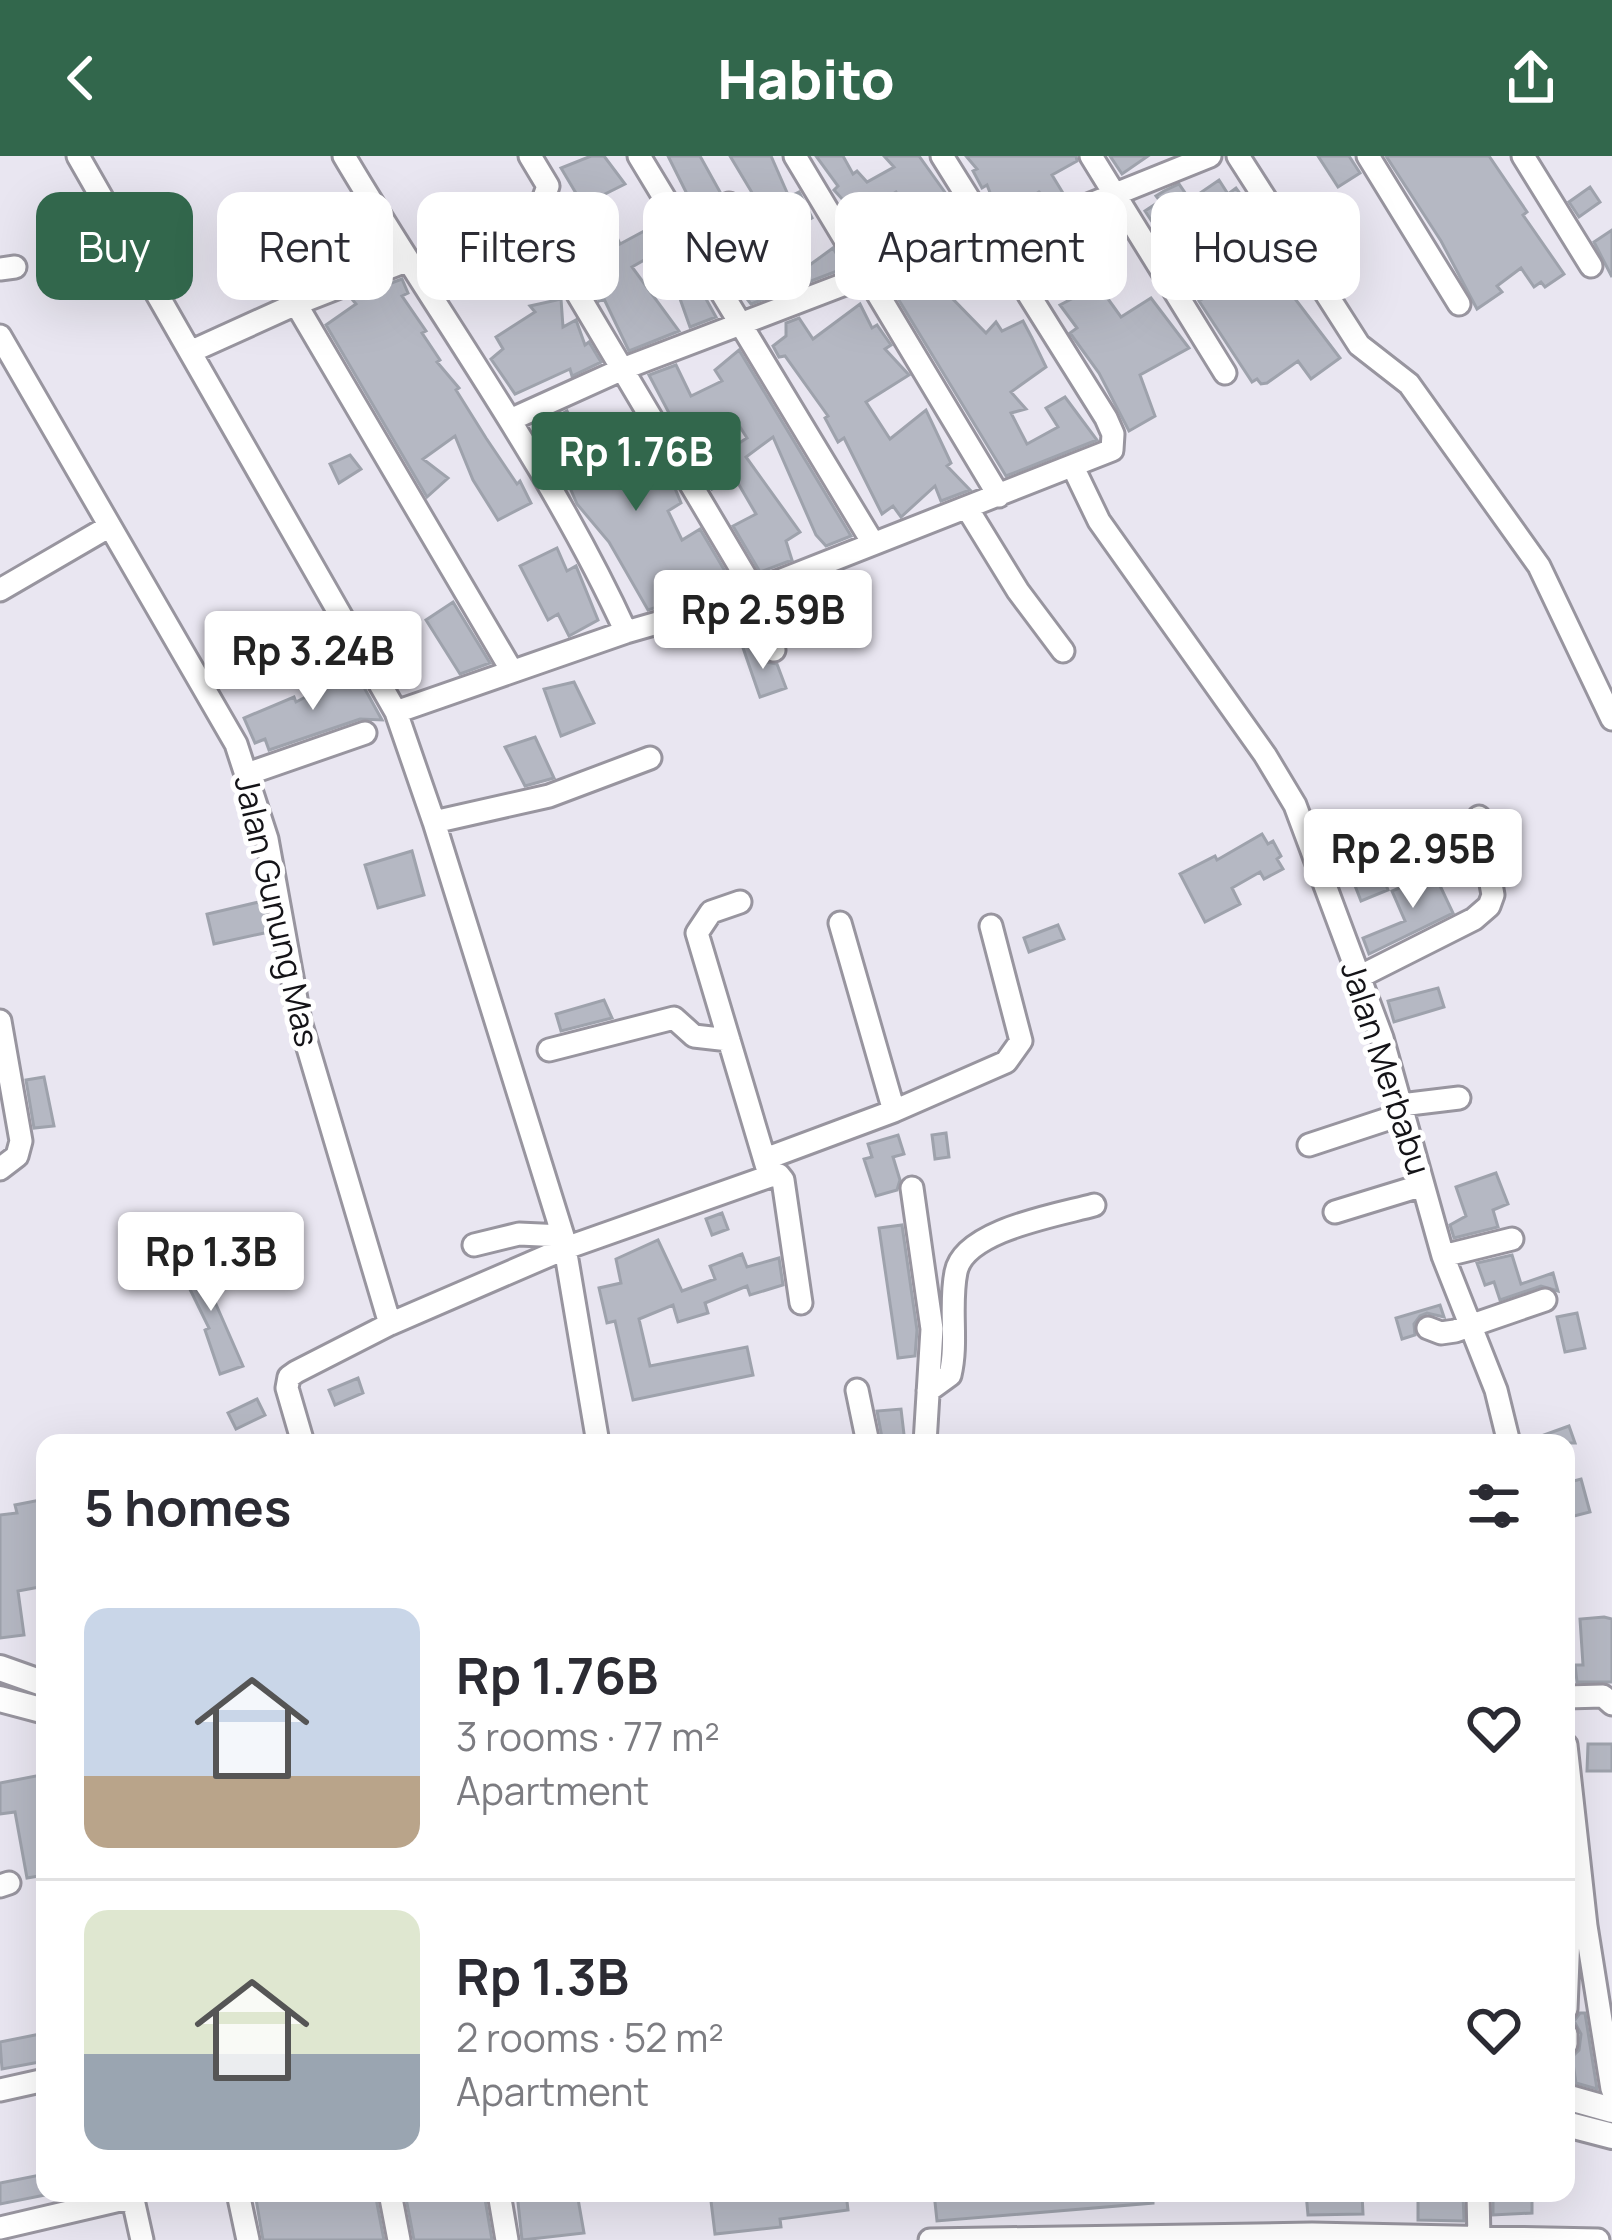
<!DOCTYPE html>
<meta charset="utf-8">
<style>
:root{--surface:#fff;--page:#f7f7f7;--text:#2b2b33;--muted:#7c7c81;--line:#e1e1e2;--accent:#32674c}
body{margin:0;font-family:Manrope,sans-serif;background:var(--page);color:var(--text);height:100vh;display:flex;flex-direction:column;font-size:45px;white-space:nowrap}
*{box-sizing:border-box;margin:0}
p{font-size:39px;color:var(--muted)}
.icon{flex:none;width:66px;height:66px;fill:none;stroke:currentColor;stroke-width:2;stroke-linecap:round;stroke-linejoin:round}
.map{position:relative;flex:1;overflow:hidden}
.drawer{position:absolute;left:36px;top:1278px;width:1539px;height:768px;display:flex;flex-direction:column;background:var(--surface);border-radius:24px;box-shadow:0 12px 48px #0002}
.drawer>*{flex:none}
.top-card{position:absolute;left:36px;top:36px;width:1542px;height:108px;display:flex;gap:24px}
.price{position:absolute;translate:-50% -102px;padding:0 27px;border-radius:12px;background:#fff;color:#222;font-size:39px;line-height:78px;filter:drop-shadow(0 3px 6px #0008)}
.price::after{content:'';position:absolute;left:50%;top:72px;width:36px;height:27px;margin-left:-18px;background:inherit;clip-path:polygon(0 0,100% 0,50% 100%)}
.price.active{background:var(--accent);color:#fff}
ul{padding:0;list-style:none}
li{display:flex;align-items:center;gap:36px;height:300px;padding:0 48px}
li+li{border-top:3px solid var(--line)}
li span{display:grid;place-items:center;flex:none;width:336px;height:240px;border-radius:24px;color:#555}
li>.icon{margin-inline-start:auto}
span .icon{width:144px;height:144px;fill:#fffc;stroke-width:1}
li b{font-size:51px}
h2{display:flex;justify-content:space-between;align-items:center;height:144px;padding:0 48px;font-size:51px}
.pill{padding:0 42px;border-radius:24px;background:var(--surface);box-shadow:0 12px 48px #0002;font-size:42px;line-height:108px}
.pill.active{background:var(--accent);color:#fff}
header{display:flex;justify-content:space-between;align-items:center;height:156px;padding:0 48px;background:var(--accent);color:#fff;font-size:54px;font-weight:800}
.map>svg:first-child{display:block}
.building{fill:#b5b8c3;stroke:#9ea2ac;stroke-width:3;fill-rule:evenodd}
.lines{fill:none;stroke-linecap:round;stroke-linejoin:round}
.minor-casing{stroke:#98959f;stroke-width:27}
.major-casing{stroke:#98959f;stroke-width:30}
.minor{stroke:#fff;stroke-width:21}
.major{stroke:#fff;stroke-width:24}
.labels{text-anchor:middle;stroke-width:10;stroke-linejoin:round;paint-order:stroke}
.street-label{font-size:33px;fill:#141317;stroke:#fff}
</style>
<header><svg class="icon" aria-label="back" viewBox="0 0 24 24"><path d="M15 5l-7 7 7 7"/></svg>Habito<svg class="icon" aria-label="share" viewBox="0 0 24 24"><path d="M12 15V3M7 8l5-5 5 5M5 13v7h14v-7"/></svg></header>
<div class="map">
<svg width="1612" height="2084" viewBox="0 0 1612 2084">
<rect width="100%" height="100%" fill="#e9e6f1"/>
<path class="building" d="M591,0H604L625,28L583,49L561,12Z
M668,0H700L720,36L692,48Z
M730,0H771L789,41L799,36L812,62L752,97L764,122L783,113L789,124L833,92L845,112L751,148L739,133L708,74L760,50Z
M816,0H843L853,18L857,15L867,26L894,11L884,0H919L964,63L944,84L922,90L917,83L893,98L874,102L844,45L834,34L838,30ZM896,36L910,59L884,77L871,51Z
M966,0H1076L1077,5L1052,19L1066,42L1051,48L1039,36L1000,62L987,29L982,32L973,15L977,13Z
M1110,0H1148L1122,18Z
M1318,0H1349L1360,17L1338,31Z
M1386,0H1489L1527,56L1523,59L1564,118L1545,131L1541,126L1534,131L1521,112L1497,130L1502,136L1477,153L1441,85Z
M1219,24L1228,38L1236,32L1247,47L1242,50L1283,110L1277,114L1283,127L1340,202L1311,223L1298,205L1267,227L1261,228L1257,223L1252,226L1199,145L1232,124L1215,98L1192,115L1182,101L1178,105L1145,55L1160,45L1156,40L1164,35L1179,28L1190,44Z
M1590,31L1600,46L1579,61L1569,46Z
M588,56L599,80L613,73L620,88L661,66L674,87L632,111L679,175L629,195L604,143L599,145L592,124L572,97L564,68Z
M1105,62L1119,74L1083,105L1072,83L1032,115L1018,93Z
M521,73L534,101L494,122L479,92Z
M1612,74V121L1594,86Z
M280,95L301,130L273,142L255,106Z
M690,114L716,161L690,171L673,123Z
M936,117L948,138L986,177L996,166L1002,175L1023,165L1032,182L1046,211L1011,236L1026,253L1011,257L1027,288L1058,271L1046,252L1065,241L1097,284L1006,320L897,141Z
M1090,118L1121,161L1151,142L1189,192L1140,219L1155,260L1129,275L1099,217L1070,177L1077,172L1060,149L1079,139L1072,129Z
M402,123L408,137L402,140L426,175L422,177L440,204L437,206L459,232L456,234L486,282L517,328L520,325L531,347L498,364L473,324L455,280L423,303L448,322L427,341L326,169L356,148L351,142Z
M561,143L563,171L576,164L585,189L589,186L601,206L572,220L570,213L515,238L491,203L503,193L496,181L535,156L530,150Z
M860,148L872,172L877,169L891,189L885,193L909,219L866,246L890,283L926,254L951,307L947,310L970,334L941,345L935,330L901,361L893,350L882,358L844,282L838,286L825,262L828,260L785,200L779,201L773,190L786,180V167L799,162L813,183Z
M739,194L851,380L826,390L816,379L773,281L746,301L800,376L786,385L792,404L760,416L733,370L756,358L735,322L712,333L688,275L680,278L649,219L676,209L691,240L722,225L715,214ZM733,260L747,282L720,299L706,269Z
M567,255L590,301L637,270L669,328L674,330L681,347L668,355L682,384L700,373L732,427L648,454L609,386L577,348L558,304L536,274Z
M350,299L361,313L339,327L330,308Z
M557,392L567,415L576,410L598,464L569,480L558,458L548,464L520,410Z
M453,446L490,507L460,518L426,464Z
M796,449L803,464L815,460L820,471L787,486L777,459Z
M753,485L765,506L777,508L786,532L760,541L742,489Z
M355,515L382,564L360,563L269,594L265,583L255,587L244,562L294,541L296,546Z
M574,526L594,567L561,580L544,533Z
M535,581L554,622L525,630L505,591Z
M1400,666L1410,686L1393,695L1382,676Z
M1262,678L1268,688L1273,685L1281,700L1277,703L1283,713L1264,723L1260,716L1232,732L1240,748L1205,766L1180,718L1215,700L1217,704Z
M412,695L424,739L378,752L365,709Z
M1379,711L1388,734L1361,745L1352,722Z
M1434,717L1453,757L1369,798L1363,782L1405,765L1392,735Z
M263,745L269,776L214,788L207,758Z
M1058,769L1064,783L1029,796L1024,782Z
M1438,832L1444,851L1394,866L1388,845Z
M604,844L612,862L561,875L556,858Z
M44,921L54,970L34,972L26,924Z
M946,977L949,1001L935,1003L932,979Z
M898,979L904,998L893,1001L900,1024L897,1034L876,1040L864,1003L872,1001L868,988Z
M1496,1017L1508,1048L1493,1054L1498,1071L1454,1082L1450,1069L1466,1060L1456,1031Z
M722,1057L728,1073L712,1079L706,1063Z
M902,1069L917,1174L915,1200L898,1202L879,1072Z
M658,1084L682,1135L715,1123L710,1110L742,1098L747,1111L779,1102L783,1129L750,1139L747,1130L705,1147L708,1157L678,1166L673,1149L639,1163L650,1210L747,1191L753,1219L633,1244L615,1165L607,1167L599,1132L621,1127L616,1103Z
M203,1099L216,1126L208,1130L243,1210L220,1218L205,1174L209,1172L179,1111Z
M1512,1099L1521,1128L1553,1117L1558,1135L1541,1130L1500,1144L1494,1126L1485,1129L1477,1107Z
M1440,1149L1444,1161L1427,1157L1420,1160L1414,1168L1415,1179L1402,1183L1396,1162Z
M1577,1157L1585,1192L1565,1196L1557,1161Z
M358,1222L363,1237L335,1249L329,1234Z
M257,1243L265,1259L236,1273L228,1257Z
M901,1253L905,1287H883L877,1255Z
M1569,1270L1575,1287H1527V1285Z
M1581,1323L1590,1356L1566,1362V1327Z
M45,1343V1430L18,1435L24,1479L0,1482V1359L17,1357L15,1349Z
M1604,1461L1612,1463V1526H1577L1575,1509H1583L1580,1463Z
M1588,1588H1612V1615H1587Z
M41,1619L45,1688L40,1689L45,1719L27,1722L15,1656L0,1658V1627Z
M1580,1857H1585L1597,1933L1576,1927L1572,1901L1579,1894L1581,1878L1574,1865Z
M45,1877V1905L2,1913L0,1886Z
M45,2018V2039L0,2048V2027Z
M255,2037H375L384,2084H263Z
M405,2037H484L492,2084H414Z
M517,2037H577L584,2077L522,2084Z
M710,2037H846L848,2054L780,2063L781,2071L715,2078Z
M934,2037H1153V2047L937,2065Z
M1306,2037L1362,2038L1363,2058L1308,2059Z
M1418,2037H1463L1464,2065L1418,2064Z
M1493,2037L1504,2042L1532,2041V2057L1493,2059Z"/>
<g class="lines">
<defs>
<path id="minor" d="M78,0L396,556
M344,0C438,159 549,308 626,476
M530,0L548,30L536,64L539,73L753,433
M639,0L873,387
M795,0L999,340
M1091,0L1225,217
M1238,0L1359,189L1409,228L1539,410L1612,563
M1368,0L1459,148
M1523,0L1591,110
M681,70L729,48
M406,105L296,148L512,515
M0,113L15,111
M0,180L236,588L267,683L300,865L390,1168
M190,196L296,148
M510,264L625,212L866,120L994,87L1210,0
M1073,311L1099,365L1265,599L1295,649L1382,882L1443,1100L1496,1234L1509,1287
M967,352L1018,435L1063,495
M0,434L110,370
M713,451L761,467L774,494
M247,618L365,577
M434,666L549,640L650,602
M740,746L711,756L697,777L768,1015
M1359,821L1474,763L1489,750L1493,739L1479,661
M0,865L21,985L17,1000L0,1013
M549,894L674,862L694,880L729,884
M1401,949L1459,942
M894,955L1006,906L1021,885L991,770
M1309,989L1403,958
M765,1003L894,955L840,767
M912,1032L932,1173L925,1287
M1335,1056L1423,1029
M474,1089L519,1078L563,1080
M1443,1100L1512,1083
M1428,1172L1441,1177L1455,1175L1545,1144
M857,1234L868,1287
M928,1235L950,1219C958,1186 949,1150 956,1116C964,1074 1058,1059 1094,1049
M303,1287L287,1232L289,1221L296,1216L390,1168L566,1092L770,1020L779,1019L783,1024L801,1147
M598,1287L563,1080L434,666L396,556L626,476L713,451L1112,294L1113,278L1106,262L942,0
M1566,1541L1603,1540L1612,1548
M1566,1589L1586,1770L1612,1933
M0,1730L9,1727
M1566,1853L1570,1754
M1566,1878V1888
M0,1934L45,1924
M238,2037L248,2084
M390,2037L399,2084
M499,2037L507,2084
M1478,2037L1479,2084
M0,2072L124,2043L134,2048L142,2084
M930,2084L1312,2078L1598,2084"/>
<path id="major" d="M0,1512L45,1528
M0,1543L45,1555
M1566,1941L1612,1954
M1566,1968L1612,1980"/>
</defs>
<use href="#minor" class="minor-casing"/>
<use href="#major" class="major-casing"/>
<use href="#minor" class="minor"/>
<use href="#major" class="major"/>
</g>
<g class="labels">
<g class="street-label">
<text transform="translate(277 755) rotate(77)" y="12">Jalan Gunung Mas</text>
<text transform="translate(1386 912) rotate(72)" y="12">Jalan Merbabu</text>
</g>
</g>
</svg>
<b class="price active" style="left:636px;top:358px">Rp 1.76B</b>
<b class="price" style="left:763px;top:516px">Rp 2.59B</b>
<b class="price" style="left:313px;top:557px">Rp 3.24B</b>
<b class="price" style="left:1413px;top:755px">Rp 2.95B</b>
<b class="price" style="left:211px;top:1158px">Rp 1.3B</b>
<div class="top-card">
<a class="pill active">Buy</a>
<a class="pill">Rent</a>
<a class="pill">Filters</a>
<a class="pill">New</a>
<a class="pill">Apartment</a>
<a class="pill">House</a>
</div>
<section class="drawer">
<h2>5 homes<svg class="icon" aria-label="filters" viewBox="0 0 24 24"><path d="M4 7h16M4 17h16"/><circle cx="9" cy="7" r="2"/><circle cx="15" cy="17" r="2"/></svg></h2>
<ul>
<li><span style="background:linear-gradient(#c9d6e8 70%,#b9a48a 0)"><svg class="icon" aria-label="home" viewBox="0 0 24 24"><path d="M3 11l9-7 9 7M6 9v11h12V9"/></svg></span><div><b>Rp 1.76B</b><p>3 rooms · 77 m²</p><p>Apartment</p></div><svg class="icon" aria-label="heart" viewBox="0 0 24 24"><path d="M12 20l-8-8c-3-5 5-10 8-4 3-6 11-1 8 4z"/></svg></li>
<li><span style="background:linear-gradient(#dfe7d0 60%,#9aa5b1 0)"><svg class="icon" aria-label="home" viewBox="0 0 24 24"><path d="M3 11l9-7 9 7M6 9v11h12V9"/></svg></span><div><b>Rp 1.3B</b><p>2 rooms · 52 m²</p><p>Apartment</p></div><svg class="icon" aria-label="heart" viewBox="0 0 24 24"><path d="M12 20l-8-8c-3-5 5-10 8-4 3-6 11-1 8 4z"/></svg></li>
</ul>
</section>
</div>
